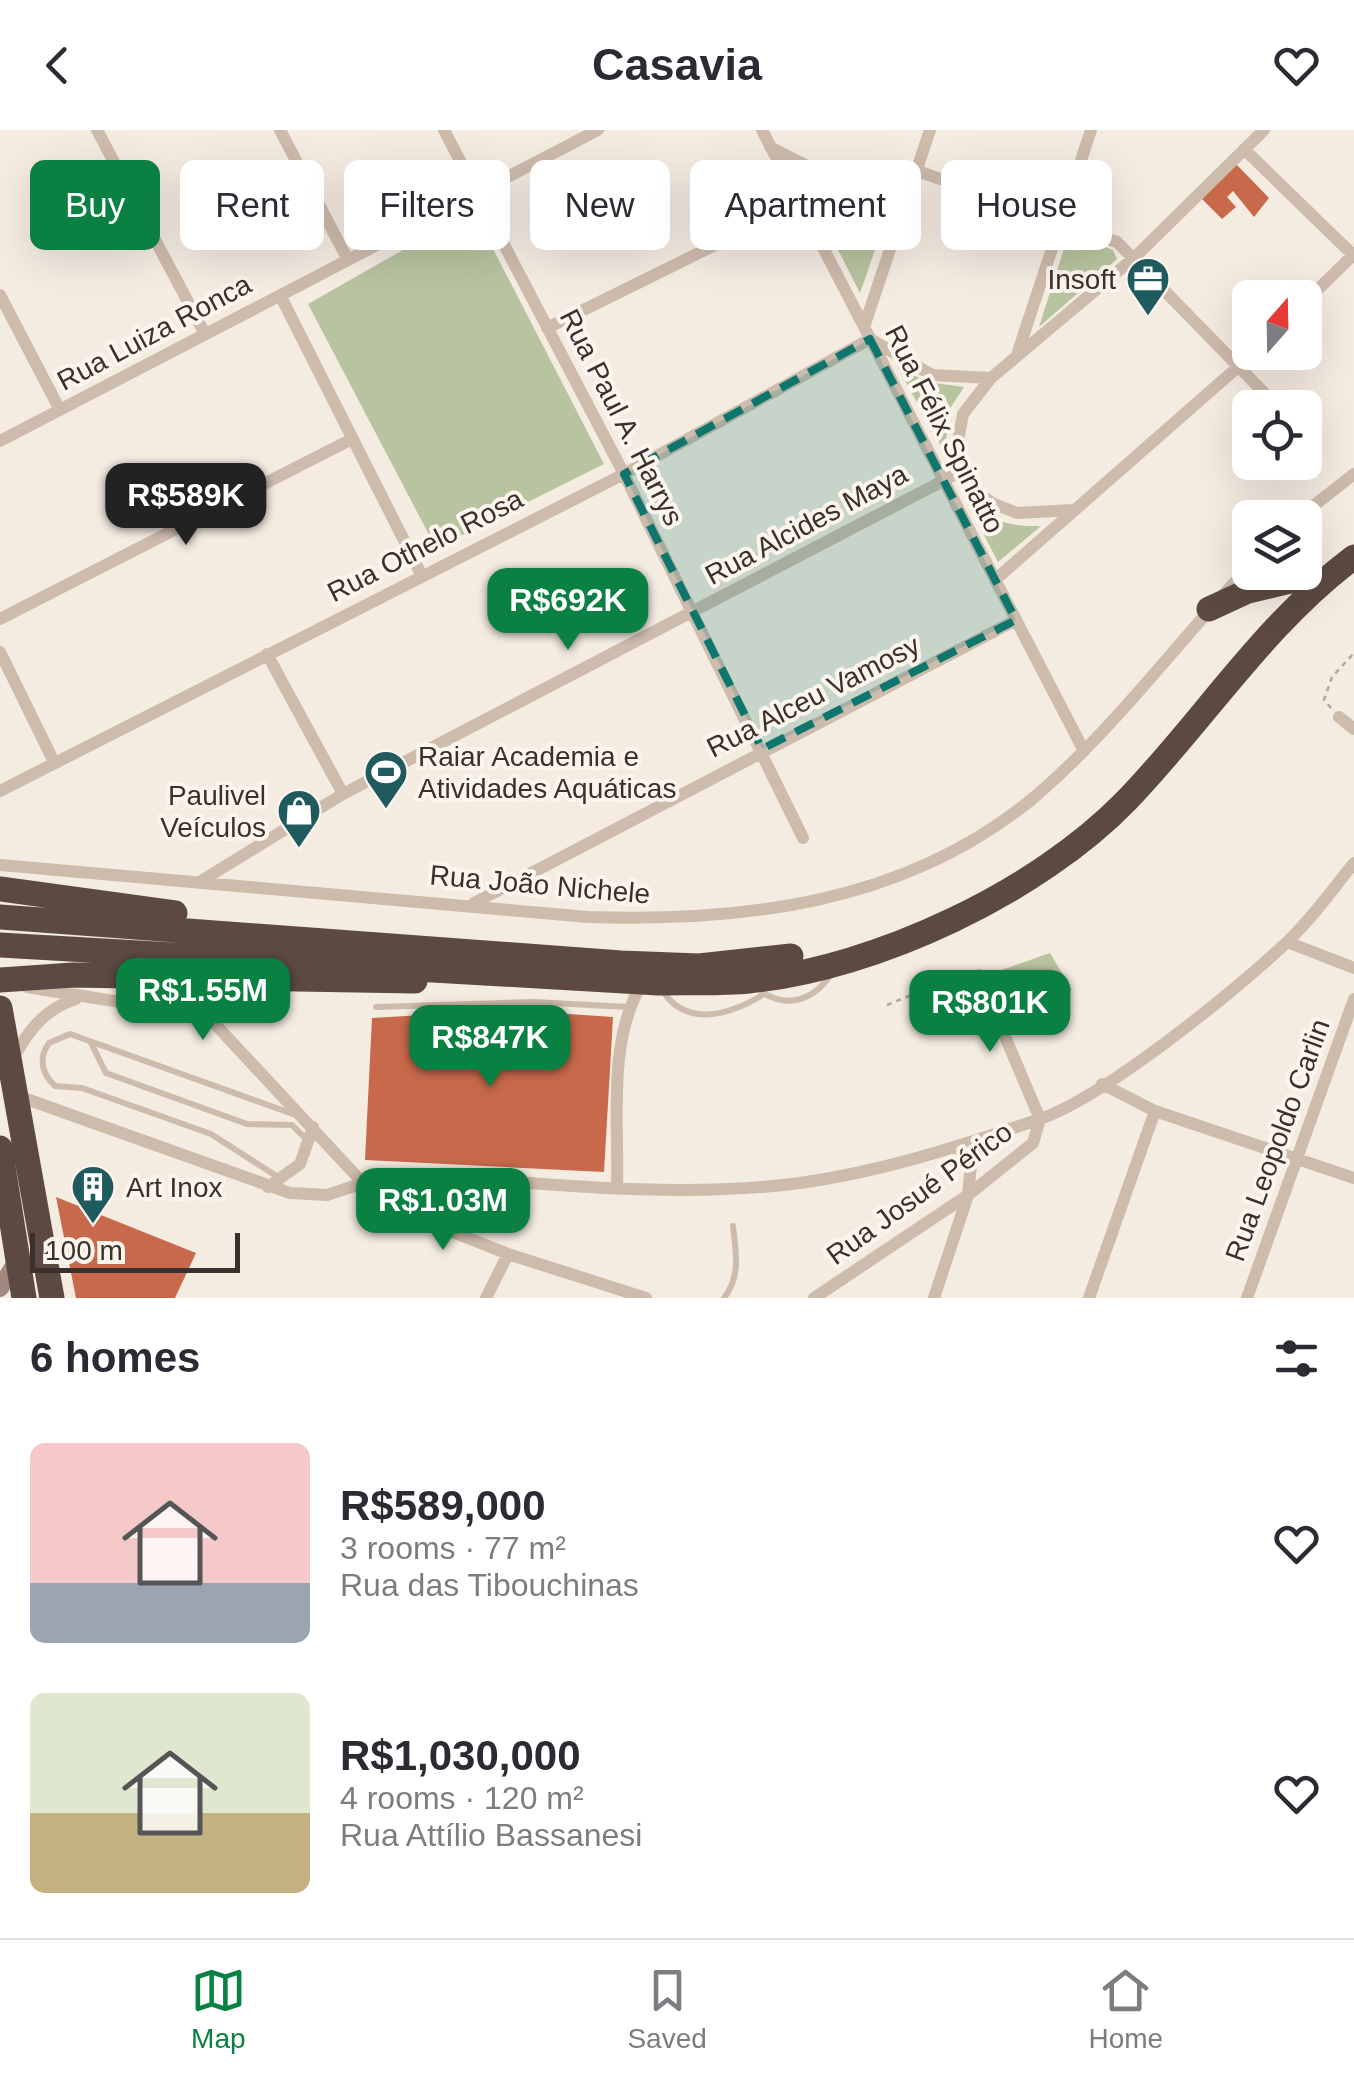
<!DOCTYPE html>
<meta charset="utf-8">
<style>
:root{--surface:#fff;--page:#f7f7f7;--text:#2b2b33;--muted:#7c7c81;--line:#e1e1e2;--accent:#0b8043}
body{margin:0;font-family:Arial,sans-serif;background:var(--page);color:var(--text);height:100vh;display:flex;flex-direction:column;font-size:38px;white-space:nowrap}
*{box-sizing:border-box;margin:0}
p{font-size:32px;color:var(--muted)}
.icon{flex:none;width:55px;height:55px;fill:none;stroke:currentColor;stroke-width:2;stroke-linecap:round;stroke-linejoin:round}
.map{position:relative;height:1168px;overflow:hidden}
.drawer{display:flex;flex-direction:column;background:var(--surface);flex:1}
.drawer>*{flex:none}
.guide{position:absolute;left:30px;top:30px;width:1295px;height:90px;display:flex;gap:20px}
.needle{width:65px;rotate:20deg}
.controls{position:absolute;left:1232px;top:150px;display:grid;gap:20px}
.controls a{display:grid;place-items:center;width:90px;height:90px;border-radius:15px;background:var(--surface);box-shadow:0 10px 40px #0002;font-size:50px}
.scale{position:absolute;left:30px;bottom:25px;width:210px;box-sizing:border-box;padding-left:10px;border:5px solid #3b302b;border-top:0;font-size:28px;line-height:35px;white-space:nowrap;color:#3b302b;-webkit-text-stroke:8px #fbf5ee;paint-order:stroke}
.price{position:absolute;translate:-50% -85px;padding:0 22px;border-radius:20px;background:var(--accent);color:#fff;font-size:32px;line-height:65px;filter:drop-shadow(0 2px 5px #0008)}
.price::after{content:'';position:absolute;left:50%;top:60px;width:30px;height:22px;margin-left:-15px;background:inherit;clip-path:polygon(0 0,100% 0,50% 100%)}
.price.on{background:#222;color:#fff}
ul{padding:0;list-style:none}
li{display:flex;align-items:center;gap:30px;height:250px;padding:0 30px}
li span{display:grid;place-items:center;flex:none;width:280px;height:200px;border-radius:15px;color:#555}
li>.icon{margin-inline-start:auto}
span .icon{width:120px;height:120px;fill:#fffc;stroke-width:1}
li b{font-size:42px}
h2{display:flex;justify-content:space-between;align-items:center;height:120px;padding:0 30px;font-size:42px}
.tag{padding:0 35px;border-radius:15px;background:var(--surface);box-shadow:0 10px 40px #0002;font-size:35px;line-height:90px}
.tag.on{background:var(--accent);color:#fff}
header{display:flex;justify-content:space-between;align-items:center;height:130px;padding:0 30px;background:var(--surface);font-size:45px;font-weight:700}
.menu{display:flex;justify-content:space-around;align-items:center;height:140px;border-top:2px solid var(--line);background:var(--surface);font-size:28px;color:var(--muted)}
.menu a{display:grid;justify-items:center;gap:5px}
.menu .on{color:var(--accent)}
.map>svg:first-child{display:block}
.green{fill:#b8c4a0}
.building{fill:#c8694b}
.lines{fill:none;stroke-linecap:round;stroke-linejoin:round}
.path{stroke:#b9a596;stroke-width:2.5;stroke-dasharray:5 5;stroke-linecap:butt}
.lane{stroke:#cdbbac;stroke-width:6}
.street{stroke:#cdbbac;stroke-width:12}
.secondary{stroke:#a18a7d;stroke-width:18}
.highway{stroke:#5c4a42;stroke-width:25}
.marked{fill:#0f766e;fill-opacity:0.2;stroke:#0f766e;stroke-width:8;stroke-dasharray:20 12;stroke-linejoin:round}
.labels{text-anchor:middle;stroke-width:8;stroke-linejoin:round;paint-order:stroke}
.poi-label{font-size:28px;fill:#3b302b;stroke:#fbf5ee;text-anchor:end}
.street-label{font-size:28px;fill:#3b302b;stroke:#fbf5ee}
</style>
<header><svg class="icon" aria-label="back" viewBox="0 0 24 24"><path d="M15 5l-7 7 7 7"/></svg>Casavia<svg class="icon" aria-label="heart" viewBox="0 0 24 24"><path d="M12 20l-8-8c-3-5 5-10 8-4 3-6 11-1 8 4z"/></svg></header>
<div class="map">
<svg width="1354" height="1168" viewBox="0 0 1354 1168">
<rect width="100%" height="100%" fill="#f4ebe1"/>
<path class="green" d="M801,47L865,64L898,54L860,163Z
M473,80L604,334L436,418L308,174Z
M1069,103L1113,120L1117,129L1039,197Z
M897,236L927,252L964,257L949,280L945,323Z
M964,366C990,390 1006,397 1041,396L998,432Z
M1050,823L1072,860L1011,888L988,845Z"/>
<path class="building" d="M1235,33L1269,68L1254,87L1233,61L1227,67L1236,77L1222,89L1200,67Z
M509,880L613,887L604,1042L365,1030L372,888Z
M56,1067L196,1123L175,1168H76Z"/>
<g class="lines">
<path class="path" d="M1331,578L1324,570L1332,547L1354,523
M887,875L964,843"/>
<path class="lane" d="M661,858C685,900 732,884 764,864
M762,862C788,879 814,870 831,844
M376,877L534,872L628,877
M91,913L106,943L247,994L292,995L307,1010
M281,1049L211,1004L82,958L55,956C42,944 38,928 49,913L70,904L293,984
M724,1168C741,1146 736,1123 733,1096"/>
<path class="street" d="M97,0L205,204
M280,0L348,130
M444,0L624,344L803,708
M762,0L1084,621
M770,17L815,40L853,53L915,40L1117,112L1279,278
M1244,19L1353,125
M0,165L60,280
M280,165L421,444
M1305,172L1354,124
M864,197L930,0
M547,198L800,73
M1017,225L1091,0
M0,311L598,0
M1073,380L1017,383L992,373L972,358L955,327L963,284L991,248L1135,127L1264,0
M1298,388L1354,344
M995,450L1255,222
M0,489L352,309
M0,522L54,632
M267,524L343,664
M1339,587L1354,599
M0,661L624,344L870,209L932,245L991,248
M0,735L588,787C745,792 906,773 1032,669C1113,601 1177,512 1250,436
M201,751L343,664L960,342
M474,773L1016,490
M1287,812L1354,838
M979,845L1040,989
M27,857L200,885L215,894L362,1052L397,1080L508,1124L646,1168
M13,929C28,901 44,879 76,869
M1102,954L1155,981L1354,1048
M18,966L290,1063L327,1065L384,1046L407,1044C534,1052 666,1069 792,1054C878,1043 958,1017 1040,989C1106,966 1232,863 1285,814C1311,790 1332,760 1354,733
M268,1057L300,1034L313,997
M617,1057C619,991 607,909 643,852
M397,1080L407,1044
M486,1168L508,1124
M814,1168L968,1065L1033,1013L1040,989
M934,1168L968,1065L971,1035L958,1017
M1089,1168L1155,981
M1247,1168L1354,869"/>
<path class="secondary" d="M0,1158L19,1128"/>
<path class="highway" d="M1209,479L1248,461L1303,448
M0,759L175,783
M0,787L621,833L699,836L791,826
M0,815L658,853C688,852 719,854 749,851C877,838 1038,762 1127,670C1205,589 1263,495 1354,427
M0,850L73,845L415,851
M0,878L52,1168
M0,1018L24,1168"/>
</g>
<path class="marked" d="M870,209L1016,490L762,619L624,344Z"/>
<defs>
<symbol id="office-pin" viewBox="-11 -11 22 30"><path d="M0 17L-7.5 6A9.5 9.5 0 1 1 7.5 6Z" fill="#1f5a5e" stroke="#fbf5ee"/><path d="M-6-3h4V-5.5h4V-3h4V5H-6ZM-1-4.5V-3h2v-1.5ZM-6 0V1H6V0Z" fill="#fff"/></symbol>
<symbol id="stadium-pin" viewBox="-11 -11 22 30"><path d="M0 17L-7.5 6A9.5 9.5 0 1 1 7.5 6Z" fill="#1f5a5e" stroke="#fbf5ee"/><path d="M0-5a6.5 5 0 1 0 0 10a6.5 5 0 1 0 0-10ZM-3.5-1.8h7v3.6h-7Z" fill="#fff"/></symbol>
<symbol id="shop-pin" viewBox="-11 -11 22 30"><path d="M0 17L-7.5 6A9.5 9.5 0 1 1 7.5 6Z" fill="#1f5a5e" stroke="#fbf5ee"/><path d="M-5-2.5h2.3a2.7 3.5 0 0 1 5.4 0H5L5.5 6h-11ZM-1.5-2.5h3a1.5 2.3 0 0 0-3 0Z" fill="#fff"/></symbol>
<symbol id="building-pin" viewBox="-11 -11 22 30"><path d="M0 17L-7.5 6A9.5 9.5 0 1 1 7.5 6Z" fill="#1f5a5e" stroke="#fbf5ee"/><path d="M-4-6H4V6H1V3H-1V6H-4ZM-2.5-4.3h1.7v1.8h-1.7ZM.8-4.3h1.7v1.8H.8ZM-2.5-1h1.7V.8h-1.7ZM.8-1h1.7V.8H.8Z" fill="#fff"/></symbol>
</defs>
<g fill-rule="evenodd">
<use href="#office-pin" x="1123" y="124" width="50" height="68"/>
<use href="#stadium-pin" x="361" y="617" width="50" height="68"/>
<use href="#shop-pin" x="274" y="656" width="50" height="68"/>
<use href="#building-pin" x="68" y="1032" width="50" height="68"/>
</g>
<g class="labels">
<g class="poi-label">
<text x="1116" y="159">Insoft</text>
<text x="418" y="636" text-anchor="start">Raiar Academia e<tspan x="418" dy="32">Atividades Aquáticas</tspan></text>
<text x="266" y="675">Paulivel<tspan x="266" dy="32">Veículos</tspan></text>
<text x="126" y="1067" text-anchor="start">Art Inox</text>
</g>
<g class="street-label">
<text transform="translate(154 202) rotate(-28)" y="10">Rua Luiza Ronca</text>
<text transform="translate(622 287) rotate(63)" y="10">Rua Paul A. Harrys</text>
<text transform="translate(945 299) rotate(63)" y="10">Rua Félix Spinatto</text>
<text transform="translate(806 394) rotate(-28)" y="10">Rua Alcides Maya</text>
<text transform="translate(425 415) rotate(-27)" y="10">Rua Othelo Rosa</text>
<text transform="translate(813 566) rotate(-27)" y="10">Rua Alceu Vamosy</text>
<text transform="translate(540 754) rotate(5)" y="10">Rua João Nichele</text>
<text transform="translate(1277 1010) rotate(-70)" y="10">Rua Leopoldo Carlin</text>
<text transform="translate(919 1063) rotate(-36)" y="10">Rua Josué Périco</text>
</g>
</g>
</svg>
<div class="controls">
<a><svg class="needle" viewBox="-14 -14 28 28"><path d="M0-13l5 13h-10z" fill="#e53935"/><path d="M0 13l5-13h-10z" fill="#7c7c81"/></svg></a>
<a><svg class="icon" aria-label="locate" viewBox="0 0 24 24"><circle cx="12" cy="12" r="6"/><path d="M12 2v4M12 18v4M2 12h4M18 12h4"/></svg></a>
<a><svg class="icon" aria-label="layers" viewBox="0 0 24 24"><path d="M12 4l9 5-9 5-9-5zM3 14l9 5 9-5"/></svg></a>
</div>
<div class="scale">100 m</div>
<b class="price on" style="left:186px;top:418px">R$589K</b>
<b class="price" style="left:568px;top:523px">R$692K</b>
<b class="price" style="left:203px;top:913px">R$1.55M</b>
<b class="price" style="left:990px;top:925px">R$801K</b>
<b class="price" style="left:490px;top:960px">R$847K</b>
<b class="price" style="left:443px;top:1123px">R$1.03M</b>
<div class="guide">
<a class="tag on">Buy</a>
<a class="tag">Rent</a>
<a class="tag">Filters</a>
<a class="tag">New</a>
<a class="tag">Apartment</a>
<a class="tag">House</a>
</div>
</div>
<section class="drawer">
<h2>6 homes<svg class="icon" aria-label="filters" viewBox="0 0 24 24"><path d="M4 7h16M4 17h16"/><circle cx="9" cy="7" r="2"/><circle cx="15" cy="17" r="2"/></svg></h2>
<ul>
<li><span style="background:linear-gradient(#f6c9c9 70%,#9aa5b1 0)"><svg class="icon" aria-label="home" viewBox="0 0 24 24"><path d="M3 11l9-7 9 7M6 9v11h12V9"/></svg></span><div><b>R$589,000</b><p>3 rooms · 77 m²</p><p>Rua das Tibouchinas</p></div><svg class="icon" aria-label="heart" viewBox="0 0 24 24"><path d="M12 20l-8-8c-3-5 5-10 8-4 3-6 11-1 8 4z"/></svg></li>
<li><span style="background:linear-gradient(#dfe7d0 60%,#c2b280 0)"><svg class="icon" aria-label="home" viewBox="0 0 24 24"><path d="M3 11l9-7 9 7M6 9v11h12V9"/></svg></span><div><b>R$1,030,000</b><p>4 rooms · 120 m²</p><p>Rua Attílio Bassanesi</p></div><svg class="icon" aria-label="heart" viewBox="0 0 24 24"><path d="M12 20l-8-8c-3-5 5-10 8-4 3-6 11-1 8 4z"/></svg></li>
</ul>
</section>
<nav class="menu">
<a class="on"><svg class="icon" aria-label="map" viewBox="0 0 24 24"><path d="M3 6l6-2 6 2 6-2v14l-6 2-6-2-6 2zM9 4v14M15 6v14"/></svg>Map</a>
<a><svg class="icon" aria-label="saved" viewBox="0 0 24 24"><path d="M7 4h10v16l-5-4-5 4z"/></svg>Saved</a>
<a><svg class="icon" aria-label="home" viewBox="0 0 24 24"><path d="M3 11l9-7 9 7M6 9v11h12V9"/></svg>Home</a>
</nav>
